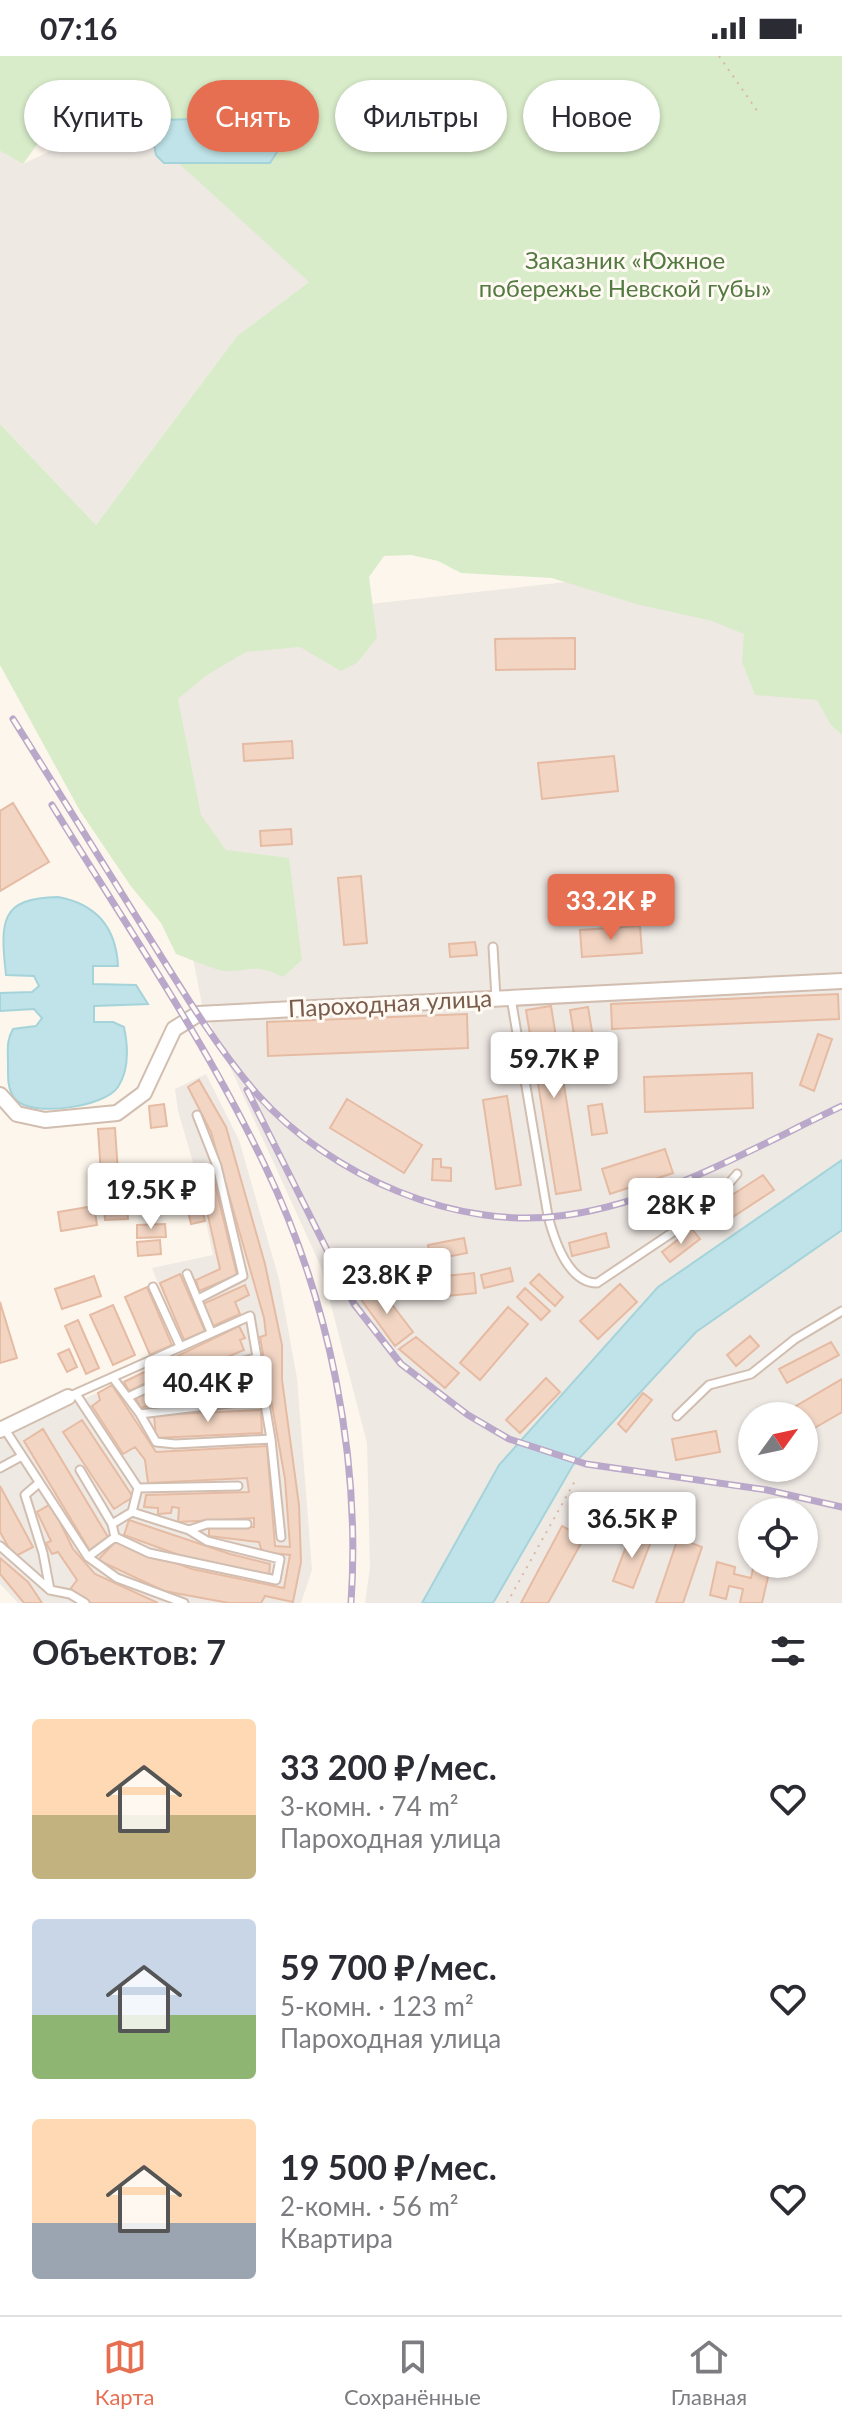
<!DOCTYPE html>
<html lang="ru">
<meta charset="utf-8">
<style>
:root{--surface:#fff;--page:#f2f2f3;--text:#2b2b33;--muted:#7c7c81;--line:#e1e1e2;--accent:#e76f51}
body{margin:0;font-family:Lato,sans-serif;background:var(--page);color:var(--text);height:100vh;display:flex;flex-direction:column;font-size:30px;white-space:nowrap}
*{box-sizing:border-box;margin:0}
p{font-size:26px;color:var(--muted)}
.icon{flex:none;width:44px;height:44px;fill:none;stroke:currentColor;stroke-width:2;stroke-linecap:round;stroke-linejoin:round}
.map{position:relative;height:1547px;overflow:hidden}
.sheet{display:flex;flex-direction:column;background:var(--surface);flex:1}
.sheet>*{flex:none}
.guide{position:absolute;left:24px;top:24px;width:794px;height:72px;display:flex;gap:16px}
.needle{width:52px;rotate:57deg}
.fabs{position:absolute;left:738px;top:1346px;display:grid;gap:16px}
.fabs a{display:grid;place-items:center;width:80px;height:80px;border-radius:50%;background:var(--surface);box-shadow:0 2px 6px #0004;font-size:40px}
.price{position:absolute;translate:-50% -68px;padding:0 18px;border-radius:8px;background:#fff;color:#222;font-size:26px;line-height:52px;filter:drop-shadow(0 2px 4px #0008)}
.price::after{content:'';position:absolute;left:50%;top:48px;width:24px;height:18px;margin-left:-12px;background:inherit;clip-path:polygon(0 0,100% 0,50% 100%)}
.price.on{background:var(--accent);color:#fff}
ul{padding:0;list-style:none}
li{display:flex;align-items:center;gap:24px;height:200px;padding:0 32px}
li span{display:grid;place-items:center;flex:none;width:224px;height:160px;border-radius:8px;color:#555}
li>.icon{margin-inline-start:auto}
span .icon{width:96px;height:96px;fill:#fffc;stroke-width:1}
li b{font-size:34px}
h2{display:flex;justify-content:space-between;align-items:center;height:96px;padding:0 32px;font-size:34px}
.chip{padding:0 28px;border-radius:36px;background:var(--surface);box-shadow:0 2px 6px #0004;font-size:28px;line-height:72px}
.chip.on{background:var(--accent);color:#fff}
.status{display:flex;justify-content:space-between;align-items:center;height:56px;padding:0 40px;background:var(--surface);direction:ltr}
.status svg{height:22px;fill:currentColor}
.menu{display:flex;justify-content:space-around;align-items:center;height:112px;border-top:2px solid var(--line);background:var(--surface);font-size:22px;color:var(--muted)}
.menu a{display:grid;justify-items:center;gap:4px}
.menu .on{color:var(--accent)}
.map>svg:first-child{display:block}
.industrial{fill:#efe9e4;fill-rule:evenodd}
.green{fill:#d8ecc9}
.water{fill:#bfe3e8;stroke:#a5d3da;stroke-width:2}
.building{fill:#f3d5c3;stroke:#e6bba3;stroke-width:2}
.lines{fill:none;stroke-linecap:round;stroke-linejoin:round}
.service-casing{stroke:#d1beb0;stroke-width:11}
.minor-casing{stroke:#d1beb0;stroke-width:18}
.path{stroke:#d9b8a5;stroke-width:2;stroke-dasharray:2 6;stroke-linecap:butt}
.service{stroke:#fff;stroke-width:7}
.minor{stroke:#fff;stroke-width:14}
.rail-casing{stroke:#b9a8c9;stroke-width:7}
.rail{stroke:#fffaf3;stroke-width:4;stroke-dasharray:12;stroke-linecap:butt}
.labels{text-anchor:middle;stroke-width:6;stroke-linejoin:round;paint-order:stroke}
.park-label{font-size:24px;fill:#537a41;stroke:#fffaf3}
.street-label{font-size:24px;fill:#7a5c4d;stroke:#fffaf3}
</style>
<div class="status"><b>07:16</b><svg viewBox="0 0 49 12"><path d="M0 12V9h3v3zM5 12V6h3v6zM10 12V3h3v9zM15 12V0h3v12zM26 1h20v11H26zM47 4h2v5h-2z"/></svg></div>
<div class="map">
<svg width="842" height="1547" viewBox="0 0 842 1547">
<rect width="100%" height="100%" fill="#fdf6ec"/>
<path class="industrial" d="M139,53L320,218L237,280L96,469L0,368V95L23,108Z
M842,495V1104L658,1231L499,1409L422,1547H365L370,1512L367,1387L321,1211L202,949L130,575Z
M206,1018L239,1084L279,1223L297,1322L312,1514L301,1547H18L0,1528V1383L185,1295L152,1212L213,1199L195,1113L178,1055L175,1033Z
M842,1174V1547H493L573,1409L696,1276ZM752,1360H804V1412H752ZM752,1456H804V1508H752Z"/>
<path class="green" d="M0,0H842V679L831,669L817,644L755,639L742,606L744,578L712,565L636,548L552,522L461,517L438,505L411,499L384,500L369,521L377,582L357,607L341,615L300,591L246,596L207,619L178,643L201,759L226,794L289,802L302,904L283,921C251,904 244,919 219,914C205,910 190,903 176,898L161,867L130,829L80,755L0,609V368L96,469L237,280L309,226L96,32L89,31L48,49L49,72L23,108L0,95Z"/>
<path class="water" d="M261,61L271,68L277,96L270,107H164L156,99L152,77L161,64Z
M58,841C96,848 116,871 118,910H93V928L136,929L148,948L94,950V966H113L124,971C128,990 129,1014 118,1031C105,1051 31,1062 15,1043C7,1033 8,1020 8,1008C8,994 6,985 13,973L36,970L42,962L34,953L0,955V937L32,936L39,930L34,920L6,919C0,865 0,842 58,841Z
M842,1104V1174L696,1276L573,1409L493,1547H422L499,1409L658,1231Z"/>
<path class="building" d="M575,582V613L496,614L495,583Z
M292,685L293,702L244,705L243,688Z
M614,700L618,735L542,743L538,707Z
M13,747L49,806L0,835V755Z
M291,773L292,788L261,790L260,775Z
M361,820L367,887L344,889L338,822Z
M640,870L642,897L582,901L580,874Z
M475,886L477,899L450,901L449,888Z
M838,938L839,963L612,973L611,948Z
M551,950L581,1134L556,1138L526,954Z
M588,951L597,1006L579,1009L570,954Z
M467,958L468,992L268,1000L267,966Z
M818,978L832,983L814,1035L800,1029Z
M504,981L509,1016L498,1018L493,983Z
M752,1017L753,1052L645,1056L644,1021Z
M199,1024L226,1071L265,1208L282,1289V1324L299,1449L301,1506L293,1546L265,1540L261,1547H229L164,1535L98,1504L116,1485L192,1513L284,1532L290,1499L262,1496L259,1486L209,1480V1471H254V1462L178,1466L179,1452L172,1451L171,1457L158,1458V1452L144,1451L146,1439L249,1436L247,1422L148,1427L145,1404L135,1391L123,1398L92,1350L100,1344L98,1337L112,1329L156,1396L267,1390L275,1490L290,1491L285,1423L260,1281L266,1279L264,1262L211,1076L188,1031Z
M507,1040L521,1129L496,1133L483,1044Z
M347,1043L422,1089L404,1117L330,1072Z
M164,1048L167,1070L151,1072L149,1050Z
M602,1048L607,1077L592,1079L588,1050Z
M115,1072L119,1132L102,1133L98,1073Z
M665,1093L673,1117L610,1138L602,1113Z
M433,1103H441V1111L451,1112V1125L432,1124Z
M210,1108L237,1219L199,1235L196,1224L220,1213L197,1111Z
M194,1116L205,1165L191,1168L180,1119Z
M763,1119L774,1134L725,1166L715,1150Z
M149,1124L150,1137L133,1138L132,1125Z
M126,1135L128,1163L105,1164L103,1137Z
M689,1142L696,1152L664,1171L658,1161Z
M94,1150L97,1169L61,1175L58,1156Z
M165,1168L166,1181L137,1182V1169Z
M692,1173L700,1183L670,1206L662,1196Z
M606,1177L609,1191L572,1200L569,1187Z
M464,1182L467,1197L431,1204L428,1189Z
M160,1184L161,1198L138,1200L137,1186Z
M510,1212L513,1225L484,1232L481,1219Z
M474,1217L476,1237L417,1243L415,1223Z
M180,1218L205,1275L184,1284L160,1227Z
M539,1218L563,1241L555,1250L530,1227Z
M94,1220L101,1240L62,1253L55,1233Z
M620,1228L637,1246L598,1283L580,1265Z
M245,1229L249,1239L235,1246L240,1258L213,1270L203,1248Z
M378,1230L413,1276L395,1290L360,1242Z
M147,1231L172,1289L150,1299L125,1241Z
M525,1232L550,1255L541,1264L517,1241Z
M0,1246L17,1302L0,1307Z
M113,1249L135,1299L113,1309L90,1259Z
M508,1251L528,1268L480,1324L460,1307Z
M78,1264L99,1312L86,1318L65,1270Z
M239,1270L245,1282L240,1284L244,1294L182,1320L178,1312L129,1335L124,1326Z
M750,1280L759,1290L736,1310L727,1299Z
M416,1281L459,1317L445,1332L399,1293Z
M831,1286L839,1299L787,1327L779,1313Z
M69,1293L77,1311L67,1316L58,1298Z
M252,1314L253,1338L182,1341L140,1352L135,1339L175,1327L176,1323L189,1322V1328L201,1327L202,1317Z
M546,1322L560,1336L520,1377L506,1364Z
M842,1323V1356L804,1378V1360H779Z
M643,1337L652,1344L626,1376L618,1368Z
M261,1354L262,1377L156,1382L154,1359Z
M82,1364L133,1441L114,1453L63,1376Z
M43,1373L108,1481L90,1495L24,1385Z
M716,1375L720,1396L676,1404L672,1383Z
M0,1430L33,1491L14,1501L0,1476Z
M51,1448L73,1493L95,1518L158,1547H91L74,1538L71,1532L77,1524L58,1496L52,1498L46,1487L51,1485L37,1456Z
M129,1464L230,1498L270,1508L269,1522L187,1502L124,1479Z
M562,1470L584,1482L548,1547H521Z
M632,1475L652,1483L633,1532L613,1525Z
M678,1482L702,1491L683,1547H656Z
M0,1502L28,1526L42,1547H24L0,1518Z
M717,1506L735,1511L734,1518L751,1522L754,1508H771L762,1547H740L743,1533L729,1530L726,1543L710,1539Z"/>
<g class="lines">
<defs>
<path id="service" d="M493,891L496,942
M511,942L548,1160C554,1183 568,1227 597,1227L706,1154L737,1118
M197,1059L217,1110L243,1220L198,1243
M187,1218L211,1276
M153,1231L180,1290
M113,1322L140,1358L264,1343
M76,1338L138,1432L238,1430
M68,1341L250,1260L271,1383L281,1481
M128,1341L174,1320H191L200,1312L215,1313L255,1302
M140,1358L156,1386L175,1388L271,1383
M677,1360L709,1329L751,1318L795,1283L842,1255
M4,1372L88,1501L117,1522L184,1547
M0,1412L22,1400
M80,1414L112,1468L115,1481L88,1501
M39,1427L25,1439L43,1497L50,1534
M132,1456L138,1432
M112,1468L132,1456L189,1474L207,1468H247
M115,1481L149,1497L276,1524L280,1503L207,1485L189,1474
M0,1490L50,1534L70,1538L85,1547"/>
<path id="minor" d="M0,1039L17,1058L45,1064L117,1057L144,1037L174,973L198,958L842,925
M0,1374L68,1341"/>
</defs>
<use href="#service" class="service-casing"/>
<use href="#minor" class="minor-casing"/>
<path class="path" d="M719,0L758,56
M507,1547L576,1423"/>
<use href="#service" class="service"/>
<use href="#minor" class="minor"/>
<defs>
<path id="rail" d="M13,663C57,733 100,803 144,873C179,929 214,988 257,1038C330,1120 458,1176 567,1159C663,1145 755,1091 842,1050
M52,749C125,868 205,984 265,1110C329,1243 361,1400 351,1547
M247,1034L354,1248L401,1308L468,1359L509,1383L586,1408L767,1434L842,1451"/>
</defs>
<use href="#rail" class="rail-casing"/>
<use href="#rail" class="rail"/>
</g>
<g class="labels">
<g class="park-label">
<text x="625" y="213">Заказник «Южное<tspan x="625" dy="28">побережье Невской губы»</tspan></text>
</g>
<g class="street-label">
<text transform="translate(390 948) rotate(-3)" y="8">Пароходная улица</text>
</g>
</g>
</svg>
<div class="fabs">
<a><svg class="needle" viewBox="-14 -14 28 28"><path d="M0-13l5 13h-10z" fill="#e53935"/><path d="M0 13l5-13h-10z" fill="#7c7c81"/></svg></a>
<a><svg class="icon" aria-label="locate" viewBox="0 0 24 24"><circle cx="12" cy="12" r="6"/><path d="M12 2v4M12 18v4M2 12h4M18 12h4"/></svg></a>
</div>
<b class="price on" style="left:611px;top:886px">33.2K ₽</b>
<b class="price" style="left:554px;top:1044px">59.7K ₽</b>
<b class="price" style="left:151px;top:1175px">19.5K ₽</b>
<b class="price" style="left:681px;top:1190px">28K ₽</b>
<b class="price" style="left:387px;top:1260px">23.8K ₽</b>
<b class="price" style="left:208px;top:1368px">40.4K ₽</b>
<b class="price" style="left:632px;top:1504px">36.5K ₽</b>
<div class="guide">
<a class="chip">Купить</a>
<a class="chip on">Снять</a>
<a class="chip">Фильтры</a>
<a class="chip">Новое</a>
</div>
</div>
<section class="sheet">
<h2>Объектов: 7<svg class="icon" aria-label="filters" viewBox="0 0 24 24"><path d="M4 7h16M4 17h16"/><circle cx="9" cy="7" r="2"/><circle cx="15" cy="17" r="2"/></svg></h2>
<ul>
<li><span style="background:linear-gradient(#ffd9b3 60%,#c2b280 0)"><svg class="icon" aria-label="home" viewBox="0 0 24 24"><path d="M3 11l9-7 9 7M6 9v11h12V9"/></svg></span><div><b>33 200 ₽/мес.</b><p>3-комн. · 74 m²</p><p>Пароходная улица</p></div><svg class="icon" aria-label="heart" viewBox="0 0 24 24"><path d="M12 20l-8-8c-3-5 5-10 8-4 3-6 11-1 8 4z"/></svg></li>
<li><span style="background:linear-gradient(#c9d6e8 60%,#8fb573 0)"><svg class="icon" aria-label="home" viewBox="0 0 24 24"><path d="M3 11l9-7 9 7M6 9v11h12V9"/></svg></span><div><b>59 700 ₽/мес.</b><p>5-комн. · 123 m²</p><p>Пароходная улица</p></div><svg class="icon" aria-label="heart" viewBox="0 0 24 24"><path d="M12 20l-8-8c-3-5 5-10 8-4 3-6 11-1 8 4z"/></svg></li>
<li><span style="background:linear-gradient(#ffd9b3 65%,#9aa5b1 0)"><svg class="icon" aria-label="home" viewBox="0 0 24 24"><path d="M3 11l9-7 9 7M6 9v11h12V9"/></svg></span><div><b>19 500 ₽/мес.</b><p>2-комн. · 56 m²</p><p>Квартира</p></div><svg class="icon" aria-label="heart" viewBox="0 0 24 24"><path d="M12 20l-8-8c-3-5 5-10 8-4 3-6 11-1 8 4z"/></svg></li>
</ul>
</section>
<nav class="menu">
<a class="on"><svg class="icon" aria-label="map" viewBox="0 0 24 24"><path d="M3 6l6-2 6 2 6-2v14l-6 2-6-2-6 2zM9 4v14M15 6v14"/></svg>Карта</a>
<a><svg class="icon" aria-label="saved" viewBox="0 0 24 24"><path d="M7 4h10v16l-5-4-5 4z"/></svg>Сохранённые</a>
<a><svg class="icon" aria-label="home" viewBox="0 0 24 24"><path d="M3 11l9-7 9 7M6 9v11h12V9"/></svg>Главная</a>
</nav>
